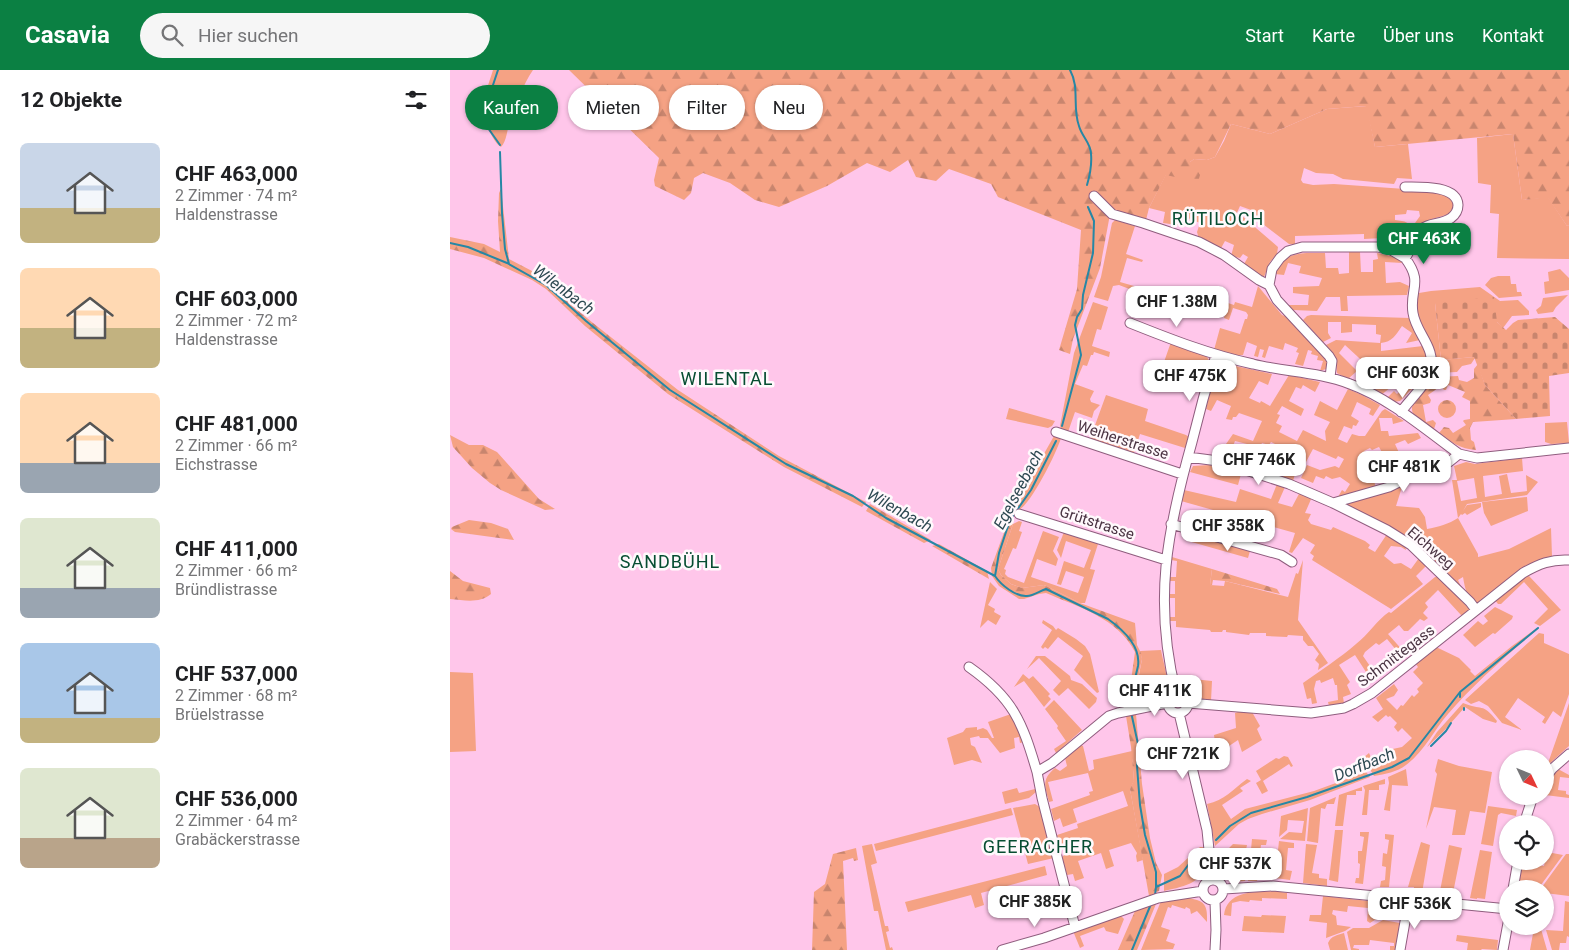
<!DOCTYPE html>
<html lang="de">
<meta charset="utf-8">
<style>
:root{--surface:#fff;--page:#f6f6f6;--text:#202124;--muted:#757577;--accent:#0b8043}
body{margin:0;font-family:Roboto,sans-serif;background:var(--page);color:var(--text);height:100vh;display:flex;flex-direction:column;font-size:19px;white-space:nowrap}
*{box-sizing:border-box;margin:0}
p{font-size:16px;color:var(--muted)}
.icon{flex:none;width:28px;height:28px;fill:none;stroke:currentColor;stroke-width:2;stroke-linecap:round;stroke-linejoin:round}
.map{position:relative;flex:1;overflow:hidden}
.sheet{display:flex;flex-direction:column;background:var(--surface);width:450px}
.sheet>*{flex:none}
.hud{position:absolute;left:15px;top:15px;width:475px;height:45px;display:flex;gap:10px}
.needle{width:32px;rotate:133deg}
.tools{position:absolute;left:1049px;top:680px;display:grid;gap:10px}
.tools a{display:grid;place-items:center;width:55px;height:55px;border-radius:50%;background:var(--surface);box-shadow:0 1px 4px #0004;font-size:25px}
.price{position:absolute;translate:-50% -42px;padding:0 11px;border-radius:10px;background:#fff;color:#222;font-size:16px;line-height:32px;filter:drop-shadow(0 1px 2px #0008)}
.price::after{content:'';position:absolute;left:50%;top:30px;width:15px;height:11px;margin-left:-8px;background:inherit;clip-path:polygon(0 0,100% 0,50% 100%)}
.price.active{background:var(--accent);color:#fff}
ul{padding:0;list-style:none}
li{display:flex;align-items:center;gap:15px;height:125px;padding:0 20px}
li span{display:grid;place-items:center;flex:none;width:140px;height:100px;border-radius:8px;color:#555}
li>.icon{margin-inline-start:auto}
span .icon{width:60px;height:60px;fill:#fffc;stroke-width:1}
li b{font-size:21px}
h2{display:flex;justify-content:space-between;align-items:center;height:60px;padding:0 20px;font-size:21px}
.chip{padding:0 18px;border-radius:22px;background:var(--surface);box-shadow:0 1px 4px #0004;font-size:18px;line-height:45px}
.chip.active{background:var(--accent);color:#fff}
header{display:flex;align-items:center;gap:30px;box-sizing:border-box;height:70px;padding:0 25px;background:var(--accent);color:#fff}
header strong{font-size:24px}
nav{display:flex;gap:28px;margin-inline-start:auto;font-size:18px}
.search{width:350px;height:45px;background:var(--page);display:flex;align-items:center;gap:12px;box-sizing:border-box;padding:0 18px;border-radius:28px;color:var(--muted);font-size:19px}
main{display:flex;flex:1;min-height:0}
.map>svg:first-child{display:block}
.green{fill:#f5a284;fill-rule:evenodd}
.forest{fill:url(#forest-firs)}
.cemetery{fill:url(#cemetery-stones)}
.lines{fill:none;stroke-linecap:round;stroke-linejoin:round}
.stream{stroke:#2687a5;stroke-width:2}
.street-casing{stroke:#8f5d7e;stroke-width:11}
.street{stroke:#fff;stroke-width:9}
.labels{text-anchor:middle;stroke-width:5;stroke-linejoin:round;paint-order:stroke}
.street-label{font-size:15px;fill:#4b3443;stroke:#fff9fc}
.water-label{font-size:16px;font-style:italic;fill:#2d4851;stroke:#fff9fc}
.quarter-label{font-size:18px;letter-spacing:1px;fill:#074d32;stroke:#fff9fc}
</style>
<header>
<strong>Casavia</strong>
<div class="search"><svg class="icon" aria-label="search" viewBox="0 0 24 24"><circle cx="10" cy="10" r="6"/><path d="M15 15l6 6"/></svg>Hier suchen</div>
<nav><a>Start</a><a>Karte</a><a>Über uns</a><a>Kontakt</a></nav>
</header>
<main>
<section class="sheet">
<h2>12 Objekte<svg class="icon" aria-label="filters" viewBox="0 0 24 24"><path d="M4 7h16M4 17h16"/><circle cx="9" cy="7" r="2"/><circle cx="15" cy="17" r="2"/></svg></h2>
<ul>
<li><span style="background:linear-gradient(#c9d6e8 65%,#c2b280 0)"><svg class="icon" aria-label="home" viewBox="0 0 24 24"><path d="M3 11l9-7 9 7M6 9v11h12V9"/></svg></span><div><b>CHF 463,000</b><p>2 Zimmer · 74 m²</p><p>Haldenstrasse</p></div></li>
<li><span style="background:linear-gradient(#ffd9b3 60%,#c2b280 0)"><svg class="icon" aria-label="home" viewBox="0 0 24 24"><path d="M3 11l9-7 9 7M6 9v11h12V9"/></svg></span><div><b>CHF 603,000</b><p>2 Zimmer · 72 m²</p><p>Haldenstrasse</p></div></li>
<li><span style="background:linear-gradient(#ffd9b3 70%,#9aa5b1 0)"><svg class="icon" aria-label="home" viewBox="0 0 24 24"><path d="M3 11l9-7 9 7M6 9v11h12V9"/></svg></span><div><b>CHF 481,000</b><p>2 Zimmer · 66 m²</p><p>Eichstrasse</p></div></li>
<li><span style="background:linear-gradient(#dfe7d0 70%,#9aa5b1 0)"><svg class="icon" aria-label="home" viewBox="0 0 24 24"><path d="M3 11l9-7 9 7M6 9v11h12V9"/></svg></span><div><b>CHF 411,000</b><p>2 Zimmer · 66 m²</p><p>Bründlistrasse</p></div></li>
<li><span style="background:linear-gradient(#a9c7e8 75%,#c2b280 0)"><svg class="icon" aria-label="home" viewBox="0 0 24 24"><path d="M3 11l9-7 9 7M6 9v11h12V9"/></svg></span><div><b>CHF 537,000</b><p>2 Zimmer · 68 m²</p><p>Brüelstrasse</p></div></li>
<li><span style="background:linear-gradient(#dfe7d0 70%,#b9a48a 0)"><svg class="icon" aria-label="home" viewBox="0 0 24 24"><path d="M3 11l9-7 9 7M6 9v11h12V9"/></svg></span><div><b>CHF 536,000</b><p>2 Zimmer · 64 m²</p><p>Grabäckerstrasse</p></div></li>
</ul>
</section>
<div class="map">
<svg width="1119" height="880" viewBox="0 0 1119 880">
<defs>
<pattern id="forest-firs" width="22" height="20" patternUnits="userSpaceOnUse" patternTransform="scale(1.25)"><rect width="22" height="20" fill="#f5a284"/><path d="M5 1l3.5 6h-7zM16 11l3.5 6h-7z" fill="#c8856e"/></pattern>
<pattern id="cemetery-stones" width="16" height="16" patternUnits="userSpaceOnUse" patternTransform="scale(1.25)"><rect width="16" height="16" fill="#f5a284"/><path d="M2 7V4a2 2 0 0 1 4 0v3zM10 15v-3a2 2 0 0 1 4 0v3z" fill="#c8856e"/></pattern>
</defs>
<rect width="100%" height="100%" fill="#ffc6ea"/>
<path class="green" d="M43,0H83C72,16 67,33 60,51C57,59 57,71 51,77C45,73 43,67 39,61C26,43 37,20 43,0Z
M917,36L925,77L958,74L962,109L947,108L944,114L893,109L883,104L866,103L854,98L851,110L853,113L863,115L884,114L955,119L959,122L967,121L999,124L1002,129L1004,136L999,144L979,150L967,157L965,153L970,146L969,141L957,140L956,144L945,145V150C956,151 959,152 963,161L956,178L953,180L933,174V168L914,169V164L845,166V174H839L801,145V140L790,136L786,145L792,146L828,177L827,184L820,192L814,207H812L794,194L798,187L793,184L790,188L781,186L784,175L775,171L770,180L749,169L747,162L750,153L738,148L734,156L713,153L715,142L699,138L716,104L740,95V92L744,89L757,90L765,87L774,71L781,54L820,64L877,39Z
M1063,64L1072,130L1098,127L1117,156L1119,155V189L1047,188L1049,144L1040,143L1041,115L1028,113L1027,68Z
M665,150L685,156L676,184L693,190L692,192L677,188L670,212L684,216L682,220L669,215L663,216L658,231L644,227L651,207L662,153Z
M899,182H910L911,202H923V190L928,189L927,183C937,185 945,186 953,193L935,192L936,213L950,212L959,216L957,225L897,226L898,241H891L890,227H876L867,241L843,240L838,235H858L859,225L843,223V217L869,216L872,208L849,203L851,196L838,193L834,205L825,204C835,180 853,183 875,183L876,198H888L889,204L899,203Z
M1110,199L1119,208V220L1095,224L1094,212L1099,211L1098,202Z
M1048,206H1060L1061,214H1066L1067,222H1071L1072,226L1049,228L1035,215L1041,208Z
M808,216L832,245L837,247L877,289L878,293L876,299L870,301L873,291L867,290L868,286L861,284L862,281L858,280L853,296L845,294L849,283L846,282L848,278L835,273L833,280L819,276L815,288L812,287L814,280L810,279L808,287L804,286L807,276L797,272L793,285H789L788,287L764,280L770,258L790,264L795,249H797L798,245L796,242L783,238L779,250L774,248L778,233L784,235L785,232L802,237Z
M1030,217L1050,231L1068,230L1079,241V245L1062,246L1053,258L1047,252L985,233L991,290L1024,287L1025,288L1021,294L1012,296L1007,302L985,303C992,272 959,254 969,223L981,221Z
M1118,225L1106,237L1103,242L1088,244L1086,240L1091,236L1093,228Z
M643,232L658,237L651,260L647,259L642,276L660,282L659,287L644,282L643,285H641L637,296L633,295L625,314L644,321L640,329L641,332L650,335L644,341L642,348L625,342L618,362L611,358L610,356L624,283Z
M861,245L960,248L970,270L956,273L962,263L952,256C946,265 942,272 931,273V281L973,276L977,284V293L972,298L970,296L961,305L968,313L950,331L943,332L938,327L944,321L947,324L957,315L948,306L939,315L941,317L930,326L913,316L915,305L921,299L895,275L889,283L907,301L898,309L887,303C886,288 887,287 876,275L886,270L930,273L931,265L926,264V255L902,254V262L891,263V252H878V263L881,268L873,272L853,250L857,246Z
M721,272L756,285L760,292L757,306L714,292Z
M781,295L822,304L818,315L809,311L799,328L810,333L811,331L820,336L839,305L870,312L865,322L853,315L851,319L846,317L839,331L854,339L851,346L832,336L827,344L830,345L826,353L832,356L829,362L847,371L853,360L876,371L875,361L880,352L864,345L870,331L887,340L898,319L912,325L930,335L923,346L919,344L921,339L907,332L901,346L909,351L906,356L903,355L902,359L894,356L888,369L897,373L902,364L909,366H915L932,341L935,339L954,351L943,354L942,348H929L931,361H938L939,366L968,363L971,368L958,374L955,370L945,374L951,387L948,396L935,397L930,388L934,386L929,377L922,380L920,378L914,381L918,390L925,387L930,398L921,399L920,405L917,406L919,412L924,411L926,418L890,428L888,427L892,420L895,422L900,414L890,407L882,409L876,406L874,409L866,406L863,413L851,408L857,395L870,400L885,396L889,398L894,389L888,386L886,389L863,379L849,405L845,404L843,411L825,403L826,395L822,390L825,385L821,383L825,374L821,372L819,375L812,373L809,379L806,378L800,391L811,396L810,399L792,393L795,387L792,386L797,374L785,371L783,376L776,374L783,364L803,371L812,351L789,343L786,347H783L782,350L776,349L781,336L767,330L761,341L756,339C760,325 762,296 781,295Z
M656,325L698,339L695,351L736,365L739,367L735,378L690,364L684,383L640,369Z
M559,338L605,351L602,356L598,358L556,349Z
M1117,352L1119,373L1101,374L1095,372V353Z
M604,366L611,368C607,382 581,434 569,440C567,441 564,442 561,442Z
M1072,388L1073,401L1033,406L1035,427L1052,424L1049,406L1057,404L1061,423L1077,421L1076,405L1088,412L1077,425L1017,434L1013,441L1017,435L1031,433V437L1017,445L1015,443L1012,445L1011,444L1008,448L1028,484V487L1059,479L1101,458L1102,486L1080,495L1029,533C1017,531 1015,518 1013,507L1008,510L1015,525L992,500L895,436L893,433L953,414L946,436L969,438L975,447L977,459C988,457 999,454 1008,448L1002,410H1007L1004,396L1016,392L1025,394ZM1024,408L1027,428L1011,431L1007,411Z
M759,395L791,404L788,415L740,402L743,396Z
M827,414L835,417L828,433L842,437L850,422L862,427L855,443L861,444L858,450L861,454L881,460L883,457L915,471L920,475L918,478L925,482L937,464L955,475L956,480L951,477L941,476L934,486L944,494L951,493L961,499L969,488L977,495L966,506L973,514L941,539L862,490L864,486L860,483L865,475L853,468L842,483L839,482L845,463L731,431L734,420L786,432L790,419L821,429Z
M1077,427L1078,441L1041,456L1034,443L1032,432Z
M569,451L572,452L569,461L572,462L566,479L563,478L554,499L556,500L555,504L558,507L574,513L593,461L609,467L603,481L608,489L606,496L587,489L581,507L628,523L634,507L616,501L611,515L607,514L614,491L634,498L641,480L616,471L611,488L607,480L614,462L648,474L640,499L645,500L635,533H630L594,515L572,518L561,514L551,505L548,499L563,454Z
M740,464L800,481L798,488L738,471Z
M722,487L762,499L760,515L774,516L775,511L838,527L846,503L848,504L853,490L848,550L878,593L868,600L869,594L865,590L869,584L863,576H858L853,570V566L838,565L837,567L816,566V563H800L799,565L776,562V560H773L772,562H761L760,560L726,557V551H720V547H725V528H720V524H725V511H720V507H726L727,491L721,490Z
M1079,506L1111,540L1090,556L1084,553L1098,539L1074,512L1051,534H1048L1045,530L1073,507Z
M985,507H988L1017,535L1020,539L1015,545H1011L988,520L975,533L978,537L973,543L978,548L974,551L970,549L958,561H954L949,555L938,564L955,583L952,587L937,569L929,575L926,573L915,582L913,586L922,599L916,602L905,585L889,595L900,612L897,615L901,624L893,627L894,633L879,636L878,632L888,630L887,615H885L883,608L871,613L870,610L866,611L864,619L867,633L862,634L861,628L857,629L853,613C871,600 890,588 906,574C918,565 928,549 939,542L941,543Z
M540,512L547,519L538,535L545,539L544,542L551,546L546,555L538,550L530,558Z
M1045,537L1063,546L1062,549L1045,564L1043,563L1025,577L1013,565L1028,551L1033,555L1038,551L1034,546Z
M593,550L603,556L606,560L608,558L626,569L635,576L640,584L649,622L647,623L624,600L633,586L608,567L598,579L595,577L593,579L591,577L602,560L592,553Z
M1087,558L1088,559C1058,584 1023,615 998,644C984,660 974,682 956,695C947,702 935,704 924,706L913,688L919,683L923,692L940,686L938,680L952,677L962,668L952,658L948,662L944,657L947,653L940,646L938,647L936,645L928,652L922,647L933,639L926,628L944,614L948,620L944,626L936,629L947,640L951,635L953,636L962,625L964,627L969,622L967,619L973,613L963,602L968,597L965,593L986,577L1009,588L1021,600L1020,601L1025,606L1062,576Z
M1089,563L1094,564V573L1119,584V624L1111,647L1103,641L1095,654L1092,652L1095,647L1068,628L1055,647L1072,660L1052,653L1038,636L1029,631L1021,634L1015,630Z
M711,580C714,598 727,627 700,630L699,628L684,631L692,589L690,581Z
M586,586H595L620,606L621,610L632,614L647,628L646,632L639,639L618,618L609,626L603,620L611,611L589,588L577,599Z
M0,602L23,603L26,681L0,682Z
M573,604L579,609L583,606L600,624L598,626L601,629L594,637L574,611L564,617Z
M733,608L762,611L761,631L746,627L732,617Z
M604,630L632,660L606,683L604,679L616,671L607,658L608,656L595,639Z
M1013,633C1032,641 1032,632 1047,651L1046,653L1033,649L1015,637L993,662L977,677L987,662Z
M1119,633V676L1097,696Z
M794,640L802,642L810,656L807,659L812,670L792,682L788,670L776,678L774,669L765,672L764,665L786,658L785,643Z
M561,644L574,672L570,673L569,667L564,668L565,678L550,683L538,668H530L529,666L520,668L521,675L525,677L532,693L522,690L504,695L497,668L513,662L516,658L527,657V660L533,658L537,660L542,668H544L538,652Z
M631,675L633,676L639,701L644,699L643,690L682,681L684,711L680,719L693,790L687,792L686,786L687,783L681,773L659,780L664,796L656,799L651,783L628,791L634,808L625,811L623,804L617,805L612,787L618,782L615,775L610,776L607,765L628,758L627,754L678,736L673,721L623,739L627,752L613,757L610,748L604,751L601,739L640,725L639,722L643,721L638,703L598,712L603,731L599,732C595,716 591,710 605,698L610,701L617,696L615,688Z
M834,686L838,687L843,696L841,697L839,694L813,711L818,721L812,724L806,713L811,710L806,701L826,688L829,689Z
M988,689L1009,696L1042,702L1035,743L1020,741L1015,765H1002L1006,740L984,737L976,759L987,704L985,701Z
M956,699L958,716L942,715L940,741L934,740L939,713L938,707Z
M1108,699L1119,705V708L1110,707L1108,720L1116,721V724L1119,725V728L1095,725V715Z
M916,702L920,707L860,730L812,744L798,749L789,754L765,776L757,734C775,730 782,720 797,709L801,711L790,718L793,721L772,735L781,749L795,739L864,721Z
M935,709V714L929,715V720H919L917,745H912L915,720L913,716Z
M912,717V721H906V725H897L893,756H885L889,725Z
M567,718L569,723L585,719L586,722L579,728L555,734L552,722Z
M886,727L884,734H877L875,739L871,738L868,773L857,771L860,738Z
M585,734L590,737L604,788L578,794L563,738Z
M1038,736L1067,740L1066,746L1051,743L1048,745L1043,776L1031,774Z
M561,738L563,745L426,781L424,774Z
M858,738L855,771L830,769L839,762L852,763L854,751L838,750L837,760L829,767L831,746Z
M885,760H893L888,812L879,810Z
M910,762H919L913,814L905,813L906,808H909L910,794L908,793V781H912L914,767L910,766Z
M935,764L944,765L939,817H930L931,811L935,810L936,797L932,796L933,783L937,784L939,770L935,769Z
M802,769L817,770L816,775H811L808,797L814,798V803H820V809L808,808L807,811H798Z
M829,771L844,773V778H838L836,800L842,801L840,810L825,808Z
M971,772L980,775L972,823H963L964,817H958Z
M422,774L427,793L421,795L435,856H438L439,861L436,862L440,878L442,877L443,880H436L428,841H424L412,776Z
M783,774L797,775L796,780L784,779L781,803L797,804L795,811C780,813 757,806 773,788L774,783Z
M856,774L867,775L862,803L869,804V808L877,809V816L853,813Z
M999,775L1012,778L1002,828L989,826Z
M750,777H753C760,811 741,815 714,821V804L728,797Z
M1030,780L1042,782L1035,829L1027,828V829L1020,828Z
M1097,782L1113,785L1088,819H1072L1068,813L1071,798L1078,799L1079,793L1094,796Z
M1116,784H1119V826L1095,823V819H1092V817Z
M595,796L597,805L531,823L534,835L525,838L521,825L458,842L455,832Z
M825,821L837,823V829L812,828V831L800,830L799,832L790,831L782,833L781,846L774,845C777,820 805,822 825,821Z
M873,826L928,832L931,846L920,853L917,851L918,838L898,836L897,842L883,840L882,844L886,846L887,855L901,857L895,861L876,868L877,853L859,851L860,845H871Z
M606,827L609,837L568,848L566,842L581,838V834Z
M739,828C742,829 744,829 747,830C758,833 757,843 757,852L747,841L741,844L740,839L736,837L735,839L722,835L721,838L718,837L711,857L720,860L716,871L725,874L723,879L691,880L711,831Z
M1115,831L1119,832V867L1117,866L1116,873H1110L1109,880H1102L1096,860L1113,861Z
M670,845L674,849L668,864L656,861L654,857L630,866L634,876L630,878L623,861Z
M812,845L836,846L834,863L792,861L794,846L811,847Z
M933,850L950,853L946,880H940V876H944V873L920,870L919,875H904L903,878L909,879V880H901L897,862L903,858H919Z
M1084,858L1091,859L1097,880H1080Z
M894,863L898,880H880L878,873C881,866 887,865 894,863Z
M1007,865L1048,870L1047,880L1032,879L1031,880H1017L1018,873L1006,871Z"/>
<path class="forest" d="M119,0H1119V155L1117,156L1098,128L1072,130L1063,64L925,77L916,36L877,39L820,64L781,54L765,87L757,90L744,89L740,92V95L746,98L750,105L748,112L716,105L699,138L696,150L661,139L650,198L623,269L620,284L609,280L627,219L631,160L548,127L541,114L499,99L486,111L466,107L458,90L440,102L417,93L377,116L329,137L305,130L280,113L253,103L244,108L241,123L234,130L205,116L204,110L209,88Z
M51,119L59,189L82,201L99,213L121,235L143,253L228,320L329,386L416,432L412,437L334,397L218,324L135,256L96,219L82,210L34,188L0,179V167L34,174L50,182L48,151L49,123Z
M1028,294L1035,315L1066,349L1023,352L1020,358L1021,370L1024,372L1026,380C1010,379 1001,372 989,363L994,357L999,358L1003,363L1016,355L1013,351L1014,350L1020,349V331L1012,327L1015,322L998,315L996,320H994L991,316L978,325L981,330L980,333L973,335L976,352L983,350L986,353L984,359C943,338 969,332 984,307L1008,306L1009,310L1017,312L1024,308V299Z
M988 339a9 9 0 1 1 18 0a9 9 0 1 1-18 0Z
M0,365L19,375H33L47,382L89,429L105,439L95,440L51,420L40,413L22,398L3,377Z
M420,434L481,470L474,473L416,441Z
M563,448V454L548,499L551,505L561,514L572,518L594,515L630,533L685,553L687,575L691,583L692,589L682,634L678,635V632L685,582C668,548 628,537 596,523L589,524L574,529H569L549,516L542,506L541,498L557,454L559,450Z
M19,450L41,453L58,459L64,470L5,462L1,459L2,457Z
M489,474L537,501L539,509L482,476Z
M762,499L827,519L830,524L775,511L763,510L762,515H760Z
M0,501L13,511L40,518L41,524C29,534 14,530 0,529Z
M686,644L692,714L700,768L706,793L712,805L709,821L699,826L680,719L684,710L681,677L676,646Z
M406,778L408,790L404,791L403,788L393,791L397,880H362L364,822L375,814L383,784Z
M706,834L687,880H668L685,841Z"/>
<path class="cemetery" d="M1044,227L1047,252L1056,260L1063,253L1068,250L1105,247L1119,259V303L1099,306L1100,346L1066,349L1035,315L1024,287L991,290L985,233Z"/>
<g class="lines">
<path class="stream" d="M48,0L43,15L37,54L38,58L50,75
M620,0C630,18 622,37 629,56C632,67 641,73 641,84C642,95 640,105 637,115
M50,82L52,143L55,179L59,194
M0,173L18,177L57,193L96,215L136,251L220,320L336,394L403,426L436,448L545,506C551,515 566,527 577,526C583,526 590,521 596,519L658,549C672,559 691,576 688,596C685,610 680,623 681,638
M612,356L631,285L625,255L627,247L632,239L633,225L643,183L644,151L638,137
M545,506L549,483L560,450L581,420L606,371
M1010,627V622
M1014,640V638
M681,642L688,674L687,696L690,735L695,765L706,802V817
M981,676L996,661L1001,653
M766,770L780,756L801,743L857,727L942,697L959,688L1010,622L1088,558
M705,825L706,817L730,806L742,790L752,782
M682,880L701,834"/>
<defs>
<path id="street" d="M644,126L662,144L693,153L749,172L774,185L809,210L819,215L827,230L879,286L882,291L880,307
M819,215L822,199L830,188L838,181L852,177H928L941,180L955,188
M680,253C720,269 761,285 803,294C835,302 869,302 900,314C939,328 976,360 1009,384L1027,388L1119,378
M951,342C960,329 975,317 980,301C987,278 966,264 963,243C959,219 974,213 955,188C962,180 962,169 969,161C978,152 991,155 1001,148C1005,145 1008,140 1008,135C1007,115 969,117 955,117
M606,362L732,404
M738,387L768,391L839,414L883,433L937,460L961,475L1020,532L1026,540
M883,433L939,417L977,398L999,392L1009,384
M569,444L716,490
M721,454L831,485L842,492
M519,597C563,628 572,651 587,702
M718 633a10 10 0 1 1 20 0a10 10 0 1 1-20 0Z
M726,623C703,531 717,461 742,372C749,343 757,314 766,285
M738,633L861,643L894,638L903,634L922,623L1073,503C1089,494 1101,489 1119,490
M729,643L757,760L762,810
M1095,708L1102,699L1119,684
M1074,754L1083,726
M753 820a10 10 0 1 1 20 0a10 10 0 1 1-20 0Z
M774,819L823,816L1058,839
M1063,819L1068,791
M625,857L592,728L587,702L602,693L659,646L668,643L717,633
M552,880L594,868L708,828L753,821
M765,880L766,860L765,831
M950,880L959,829
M1053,880L1058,853"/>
</defs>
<use href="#street" class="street-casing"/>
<use href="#street" class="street"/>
</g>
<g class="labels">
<g class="street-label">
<text transform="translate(673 370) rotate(18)" y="5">Weiherstrasse</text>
<text transform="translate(647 453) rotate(18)" y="5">Grütstrasse</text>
<text transform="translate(981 478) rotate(41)" y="5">Eichweg</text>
<text transform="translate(946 586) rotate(-37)" y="5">Schmittegass</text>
</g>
<g class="water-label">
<text transform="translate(114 219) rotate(37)" y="6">Wilenbach</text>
<text transform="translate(568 419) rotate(-62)" y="6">Egelseebach</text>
<text transform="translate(450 440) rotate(29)" y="6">Wilenbach</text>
<text transform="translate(914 694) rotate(-22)" y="6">Dorfbach</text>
</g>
<g class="quarter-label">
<text x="768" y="155">RÜTILOCH</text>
<text x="277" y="315">WILENTAL</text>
<text x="220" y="498">SANDBÜHL</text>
<text x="588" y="783">GEERACHER</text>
</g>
</g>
</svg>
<div class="tools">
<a><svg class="needle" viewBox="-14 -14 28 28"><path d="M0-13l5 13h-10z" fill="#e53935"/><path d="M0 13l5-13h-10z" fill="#757577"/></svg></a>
<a><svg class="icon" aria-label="locate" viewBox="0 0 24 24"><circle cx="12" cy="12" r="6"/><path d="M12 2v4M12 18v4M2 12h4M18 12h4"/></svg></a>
<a><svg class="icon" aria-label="layers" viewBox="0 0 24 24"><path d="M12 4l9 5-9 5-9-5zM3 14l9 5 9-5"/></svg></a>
</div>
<b class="price active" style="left:974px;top:195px">CHF 463K</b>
<b class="price" style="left:727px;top:258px">CHF 1.38M</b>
<b class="price" style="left:953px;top:329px">CHF 603K</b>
<b class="price" style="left:740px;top:332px">CHF 475K</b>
<b class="price" style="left:809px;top:416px">CHF 746K</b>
<b class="price" style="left:954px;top:423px">CHF 481K</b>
<b class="price" style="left:778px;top:482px">CHF 358K</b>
<b class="price" style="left:705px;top:647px">CHF 411K</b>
<b class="price" style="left:733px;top:710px">CHF 721K</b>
<b class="price" style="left:785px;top:820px">CHF 537K</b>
<b class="price" style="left:585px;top:858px">CHF 385K</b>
<b class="price" style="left:965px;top:860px">CHF 536K</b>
<div class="hud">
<a class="chip active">Kaufen</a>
<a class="chip">Mieten</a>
<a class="chip">Filter</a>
<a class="chip">Neu</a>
</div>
</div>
</main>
